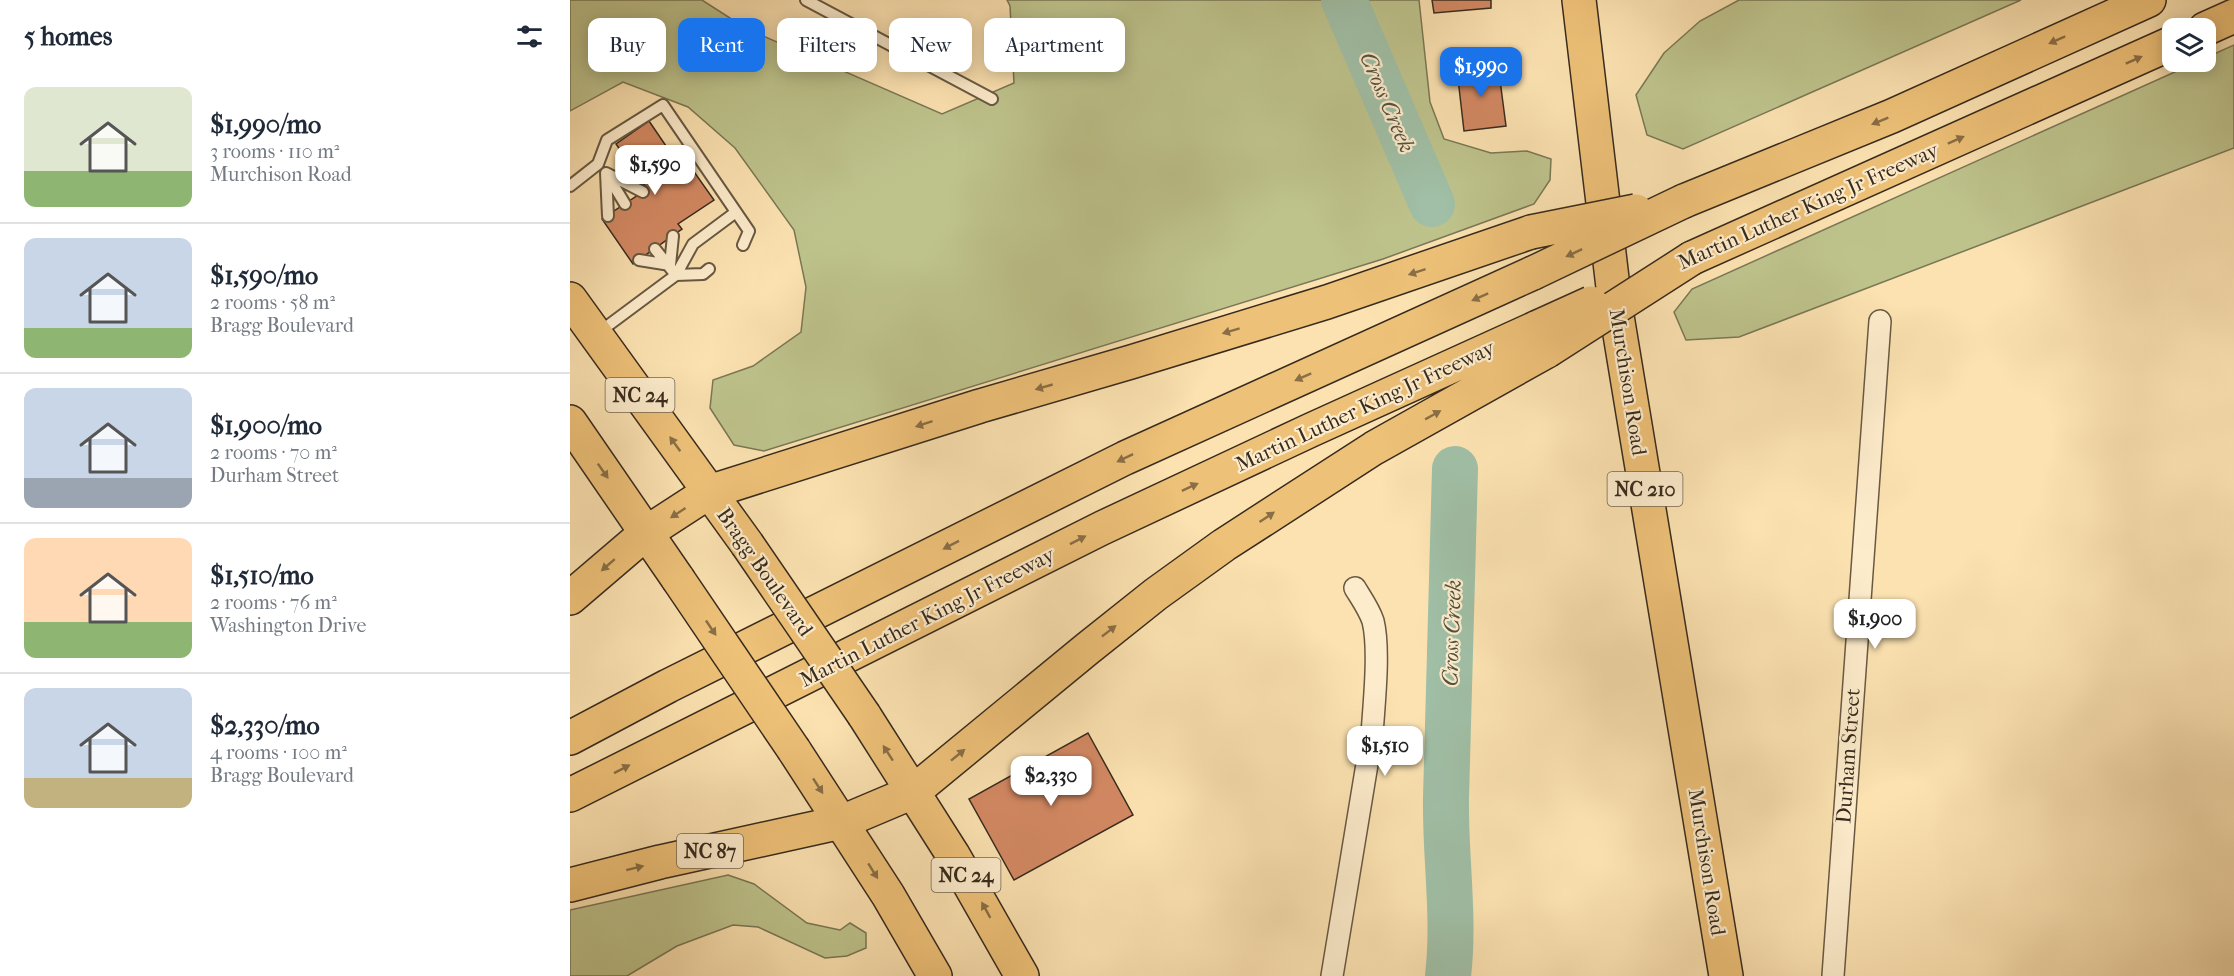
<!DOCTYPE html>
<meta charset="utf-8">
<style>
:root{--surface:#fff;--page:#f6f6f7;--text:#1f2937;--muted:#747a83;--line:#e0e1e3;--accent:#1a73e8}
body{margin:0;font-family:"IM FELL French Canon",serif;background:var(--page);color:var(--text);height:100vh;display:flex;flex-direction:column;font-size:22px;white-space:nowrap}
*{box-sizing:border-box;margin:0}
p{font-size:20px;color:var(--muted)}
.icon{flex:none;width:33px;height:33px;fill:none;stroke:currentColor;stroke-width:2;stroke-linecap:round;stroke-linejoin:round}
.map{position:relative;flex:1;overflow:hidden}
.panel{display:flex;flex-direction:column;background:var(--surface);width:570px}
.panel>*{flex:none}
.hud{position:absolute;left:18px;top:18px;width:570px;height:54px;display:flex;gap:12px}
.fabs{position:absolute;left:1592px;top:18px;display:grid;gap:12px}
.fabs a{display:grid;place-items:center;width:54px;height:54px;border-radius:12px;background:var(--surface);box-shadow:0 3px 15px #0003;font-size:30px}
.price{position:absolute;translate:-50% -51px;padding:0 14px;border-radius:12px;background:#fff;color:#222;font-size:20px;line-height:39px;filter:drop-shadow(0 2px 3px #0008)}
.price::after{content:'';position:absolute;left:50%;top:36px;width:18px;height:14px;margin-left:-9px;background:inherit;clip-path:polygon(0 0,100% 0,50% 100%)}
.price.on{background:var(--accent);color:#fff}
ul{padding:0;list-style:none}
li{display:flex;align-items:center;gap:18px;height:150px;padding:0 24px}
li+li{border-top:2px solid var(--line)}
li span{display:grid;place-items:center;flex:none;width:168px;height:120px;border-radius:12px;color:#555}
li>.icon{margin-inline-start:auto}
span .icon{width:72px;height:72px;fill:#fffc;stroke-width:1}
li b{font-size:26px}
h2{display:flex;justify-content:space-between;align-items:center;height:72px;padding:0 24px;font-size:26px}
.chip{padding:0 21px;border-radius:12px;background:var(--surface);box-shadow:0 3px 15px #0003;font-size:21px;line-height:54px}
.chip.on{background:var(--accent);color:#fff}
main{display:flex;flex:1;min-height:0}
.map>svg:first-child{display:block}
.green{fill:#bec38c;stroke:#7a7755;stroke-width:1.5}
.lines{fill:none;stroke-linecap:round;stroke-linejoin:round}
.river{stroke:#a0bfa6;stroke-width:46}
.building{fill:#d38963;stroke:#372b1e;stroke-width:1.5}
.lane-casing{stroke:#685943;stroke-width:14}
.street-casing{stroke:#685943;stroke-width:24}
.primary-casing{stroke:#372b1e;stroke-width:36}
.highway-casing{stroke:#372b1e;stroke-width:36}
.lane{stroke:#fdeccc;stroke-width:10}
.street{stroke:#fdeccc;stroke-width:21}
.primary{stroke:#eec178;stroke-width:33}
.highway{stroke:#eec178;stroke-width:33}
.primary-bridge-casing{stroke:#372b1e;stroke-width:36;stroke-linecap:butt}
.highway-bridge-casing{stroke:#372b1e;stroke-width:36;stroke-linecap:butt}
.primary-bridge{stroke:#eec178;stroke-width:33}
.highway-bridge{stroke:#eec178;stroke-width:33}
.oneway{fill:#896e46}
.labels{text-anchor:middle;stroke-width:4.5;stroke-linejoin:round;paint-order:stroke}
.shield{fill:#fdeccc;stroke:#726552;stroke-width:1.5}
.shield-label{font-size:20px;font-weight:bold;fill:#372b1e}
.street-label{font-size:21px;fill:#372b1e;stroke:#fdeccc}
.water-label{font-size:22px;font-style:italic;fill:#515040;stroke:#fdeccc}
</style>
<main>
<section class="panel">
<h2>5 homes<svg class="icon" aria-label="filters" viewBox="0 0 24 24"><path d="M4 7h16M4 17h16"/><circle cx="9" cy="7" r="2"/><circle cx="15" cy="17" r="2"/></svg></h2>
<ul>
<li><span style="background:linear-gradient(#dfe7d0 70%,#8fb573 0)"><svg class="icon" aria-label="home" viewBox="0 0 24 24"><path d="M3 11l9-7 9 7M6 9v11h12V9"/></svg></span><div><b>$1,990/mo</b><p>3 rooms · 110 m²</p><p>Murchison Road</p></div></li>
<li><span style="background:linear-gradient(#c9d6e8 75%,#8fb573 0)"><svg class="icon" aria-label="home" viewBox="0 0 24 24"><path d="M3 11l9-7 9 7M6 9v11h12V9"/></svg></span><div><b>$1,590/mo</b><p>2 rooms · 58 m²</p><p>Bragg Boulevard</p></div></li>
<li><span style="background:linear-gradient(#c9d6e8 75%,#9aa5b1 0)"><svg class="icon" aria-label="home" viewBox="0 0 24 24"><path d="M3 11l9-7 9 7M6 9v11h12V9"/></svg></span><div><b>$1,900/mo</b><p>2 rooms · 70 m²</p><p>Durham Street</p></div></li>
<li><span style="background:linear-gradient(#ffd9b3 70%,#8fb573 0)"><svg class="icon" aria-label="home" viewBox="0 0 24 24"><path d="M3 11l9-7 9 7M6 9v11h12V9"/></svg></span><div><b>$1,510/mo</b><p>2 rooms · 76 m²</p><p>Washington Drive</p></div></li>
<li><span style="background:linear-gradient(#c9d6e8 75%,#c2b280 0)"><svg class="icon" aria-label="home" viewBox="0 0 24 24"><path d="M3 11l9-7 9 7M6 9v11h12V9"/></svg></span><div><b>$2,330/mo</b><p>4 rooms · 100 m²</p><p>Bragg Boulevard</p></div></li>
</ul>
</section>
<div class="map">
<svg width="1664" height="976" viewBox="0 0 1664 976">
<rect width="100%" height="100%" fill="#fce2b1"/>
<filter id="stains"><feTurbulence type="fractalNoise" baseFrequency=".00333" numOctaves="4"/><feColorMatrix values="0 0 0 0 .2 0 0 0 0 .09 0 0 0 0 .02 0 0 0 .5 -.17"/></filter>
<radialGradient id="worn" r=".72"><stop offset=".6" stop-color="#630" stop-opacity="0"/><stop offset="1" stop-color="#630" stop-opacity=".3"/></radialGradient>
<path class="green" d="M0,0H132L177,29L372,114L444,83L440,6L437,0H849L860,102L874,139L921,153L957,151L981,159L980,180L964,204L813,259L194,451L164,445L140,408L143,380L183,366L231,332L236,287L224,230L165,148L118,107L53,82L0,111Z
M1169,0H1451L1113,149L1077,135L1066,95L1094,53L1130,21Z
M1664,45V148L1169,337L1116,340L1104,312L1122,289L1627,62H1635V58Z
M158,875L184,884L237,923L270,930L280,923L296,933V948L277,956L255,958L188,927L163,925L107,946L57,976H0V910Z"/>
<g class="lines">
<path class="river" d="M774,0L862,204
M878,976C885,917 875,857 876,798C879,689 881,579 885,469"/>
</g>
<path class="building" d="M862,0H921V8L864,13Z
M928,65L936,126L894,131L887,70Z
M79,121L113,171L120,166L144,200L108,224L112,229L63,264L32,219L77,189L46,144Z
M518,733L563,815L444,880L399,799Z"/>
<g class="lines">
<defs>
<path id="lane" d="M236,0L422,99
M38,176L55,204
M0,186L28,164L37,140L93,105L179,231L173,245
M38,216L36,173L73,192
M85,249L106,275L133,274L139,269
M69,260L100,265L103,236
M28,333L106,275L123,244L166,212"/>
<path id="street" d="M762,976L802,734C804,704 810,649 803,621C799,609 791,598 785,588
M1263,976L1310,321"/>
<path id="primary" d="M1009,0L1045,304L1156,976
M0,299L177,544
M0,422L108,579
M294,715L383,855L452,976
M224,750L318,895L365,976"/>
<path id="highway" d="M1635,29L1664,16
M1114,201L1322,116L1579,0
M1122,258L1602,43
M0,598L76,533L139,492L410,406L561,362L757,302L961,232
M0,738L98,686L555,458L963,273
M0,795L532,528L741,430L968,327
M0,885L90,862L272,822L343,792L517,649L586,594L654,545L804,448L977,351"/>
</defs>
<use href="#lane" class="lane-casing"/>
<use href="#street" class="street-casing"/>
<use href="#primary" class="primary-casing"/>
<use href="#highway" class="highway-casing"/>
<use href="#lane" class="lane"/>
<use href="#street" class="street"/>
<use href="#primary" class="primary"/>
<use href="#highway" class="highway"/>
<defs>
<path id="primary-bridge" d="M177,544L294,715
M108,579L224,750"/>
<path id="highway-bridge" d="M961,232L1066,211
M963,273L1114,201
M968,327L1021,303
M977,351L1122,258"/>
</defs>
<use href="#primary-bridge" class="primary-bridge-casing"/>
<use href="#highway-bridge" class="highway-bridge-casing"/>
<use href="#primary-bridge" class="primary-bridge"/>
<use href="#highway-bridge" class="highway-bridge"/>
</g>
<defs><path id="oneway-solid" d="M-6-.8H1V-3.2L6.5 0L1 3.2V.8H-6Z" transform="scale(1.5)"/></defs>
<g class="oneway">
<use href="#oneway-solid" transform="translate(1487 40) rotate(156)"/>
<use href="#oneway-solid" transform="translate(1564 60) rotate(-24)"/>
<use href="#oneway-solid" transform="translate(1310 121) rotate(158)"/>
<use href="#oneway-solid" transform="translate(1386 140) rotate(-24)"/>
<use href="#oneway-solid" transform="translate(1004 253) rotate(155)"/>
<use href="#oneway-solid" transform="translate(847 272) rotate(162)"/>
<use href="#oneway-solid" transform="translate(910 297) rotate(156)"/>
<use href="#oneway-solid" transform="translate(661 331) rotate(163)"/>
<use href="#oneway-solid" transform="translate(733 377) rotate(156)"/>
<use href="#oneway-solid" transform="translate(474 387) rotate(164)"/>
<use href="#oneway-solid" transform="translate(863 415) rotate(-29)"/>
<use href="#oneway-solid" transform="translate(354 424) rotate(162)"/>
<use href="#oneway-solid" transform="translate(105 444) rotate(-126)"/>
<use href="#oneway-solid" transform="translate(555 458) rotate(154)"/>
<use href="#oneway-solid" transform="translate(33 471) rotate(55)"/>
<use href="#oneway-solid" transform="translate(620 487) rotate(-25)"/>
<use href="#oneway-solid" transform="translate(108 513) rotate(147)"/>
<use href="#oneway-solid" transform="translate(697 517) rotate(-34)"/>
<use href="#oneway-solid" transform="translate(508 540) rotate(-27)"/>
<use href="#oneway-solid" transform="translate(381 545) rotate(153)"/>
<use href="#oneway-solid" transform="translate(38 565) rotate(139)"/>
<use href="#oneway-solid" transform="translate(141 628) rotate(56)"/>
<use href="#oneway-solid" transform="translate(539 631) rotate(-38)"/>
<use href="#oneway-solid" transform="translate(318 753) rotate(-123)"/>
<use href="#oneway-solid" transform="translate(388 755) rotate(-39)"/>
<use href="#oneway-solid" transform="translate(52 769) rotate(-27)"/>
<use href="#oneway-solid" transform="translate(248 786) rotate(57)"/>
<use href="#oneway-solid" transform="translate(65 868) rotate(-14)"/>
<use href="#oneway-solid" transform="translate(303 871) rotate(58)"/>
<use href="#oneway-solid" transform="translate(416 910) rotate(-119)"/>
</g>
<g class="labels">
<g class="shield">
<rect x="35.5" y="378" width="69" height="34" rx="4.5"/>
<rect x="1037.5" y="472" width="75" height="34" rx="4.5"/>
<rect x="107" y="834" width="66" height="34" rx="4.5"/>
<rect x="361.5" y="858" width="69" height="34" rx="4.5"/>
</g>
<g class="shield-label">
<text x="70" y="402">NC 24</text>
<text x="1075" y="496">NC 210</text>
<text x="140" y="858">NC 87</text>
<text x="396" y="882">NC 24</text>
</g>
<g class="street-label">
<text transform="translate(1238 206) rotate(-24)" y="7">Martin Luther King Jr Freeway</text>
<text transform="translate(1058 382) rotate(81)" y="7">Murchison Road</text>
<text transform="translate(795 406) rotate(-25)" y="7">Martin Luther King Jr Freeway</text>
<text transform="translate(195 572) rotate(55)" y="7">Bragg Boulevard</text>
<text transform="translate(357 617) rotate(-27)" y="7">Martin Luther King Jr Freeway</text>
<text transform="translate(1278 756) rotate(-86)" y="7">Durham Street</text>
<text transform="translate(1137 862) rotate(81)" y="7">Murchison Road</text>
</g>
<g class="water-label">
<text transform="translate(818 102) rotate(67)" y="8">Cross Creek</text>
<text transform="translate(881 633) rotate(-88)" y="8">Cross Creek</text>
</g>
</g>
<rect width="100%" height="100%" filter="url(#stains)"/>
<rect width="100%" height="100%" fill="url(#worn)"/>
</svg>
<div class="fabs">
<a><svg class="icon" aria-label="layers" viewBox="0 0 24 24"><path d="M12 4l9 5-9 5-9-5zM3 14l9 5 9-5"/></svg></a>
</div>
<b class="price on" style="left:911px;top:98px">$1,990</b>
<b class="price" style="left:85px;top:196px">$1,590</b>
<b class="price" style="left:1305px;top:650px">$1,900</b>
<b class="price" style="left:815px;top:777px">$1,510</b>
<b class="price" style="left:481px;top:807px">$2,330</b>
<div class="hud">
<a class="chip">Buy</a>
<a class="chip on">Rent</a>
<a class="chip">Filters</a>
<a class="chip">New</a>
<a class="chip">Apartment</a>
</div>
</div>
</main>
